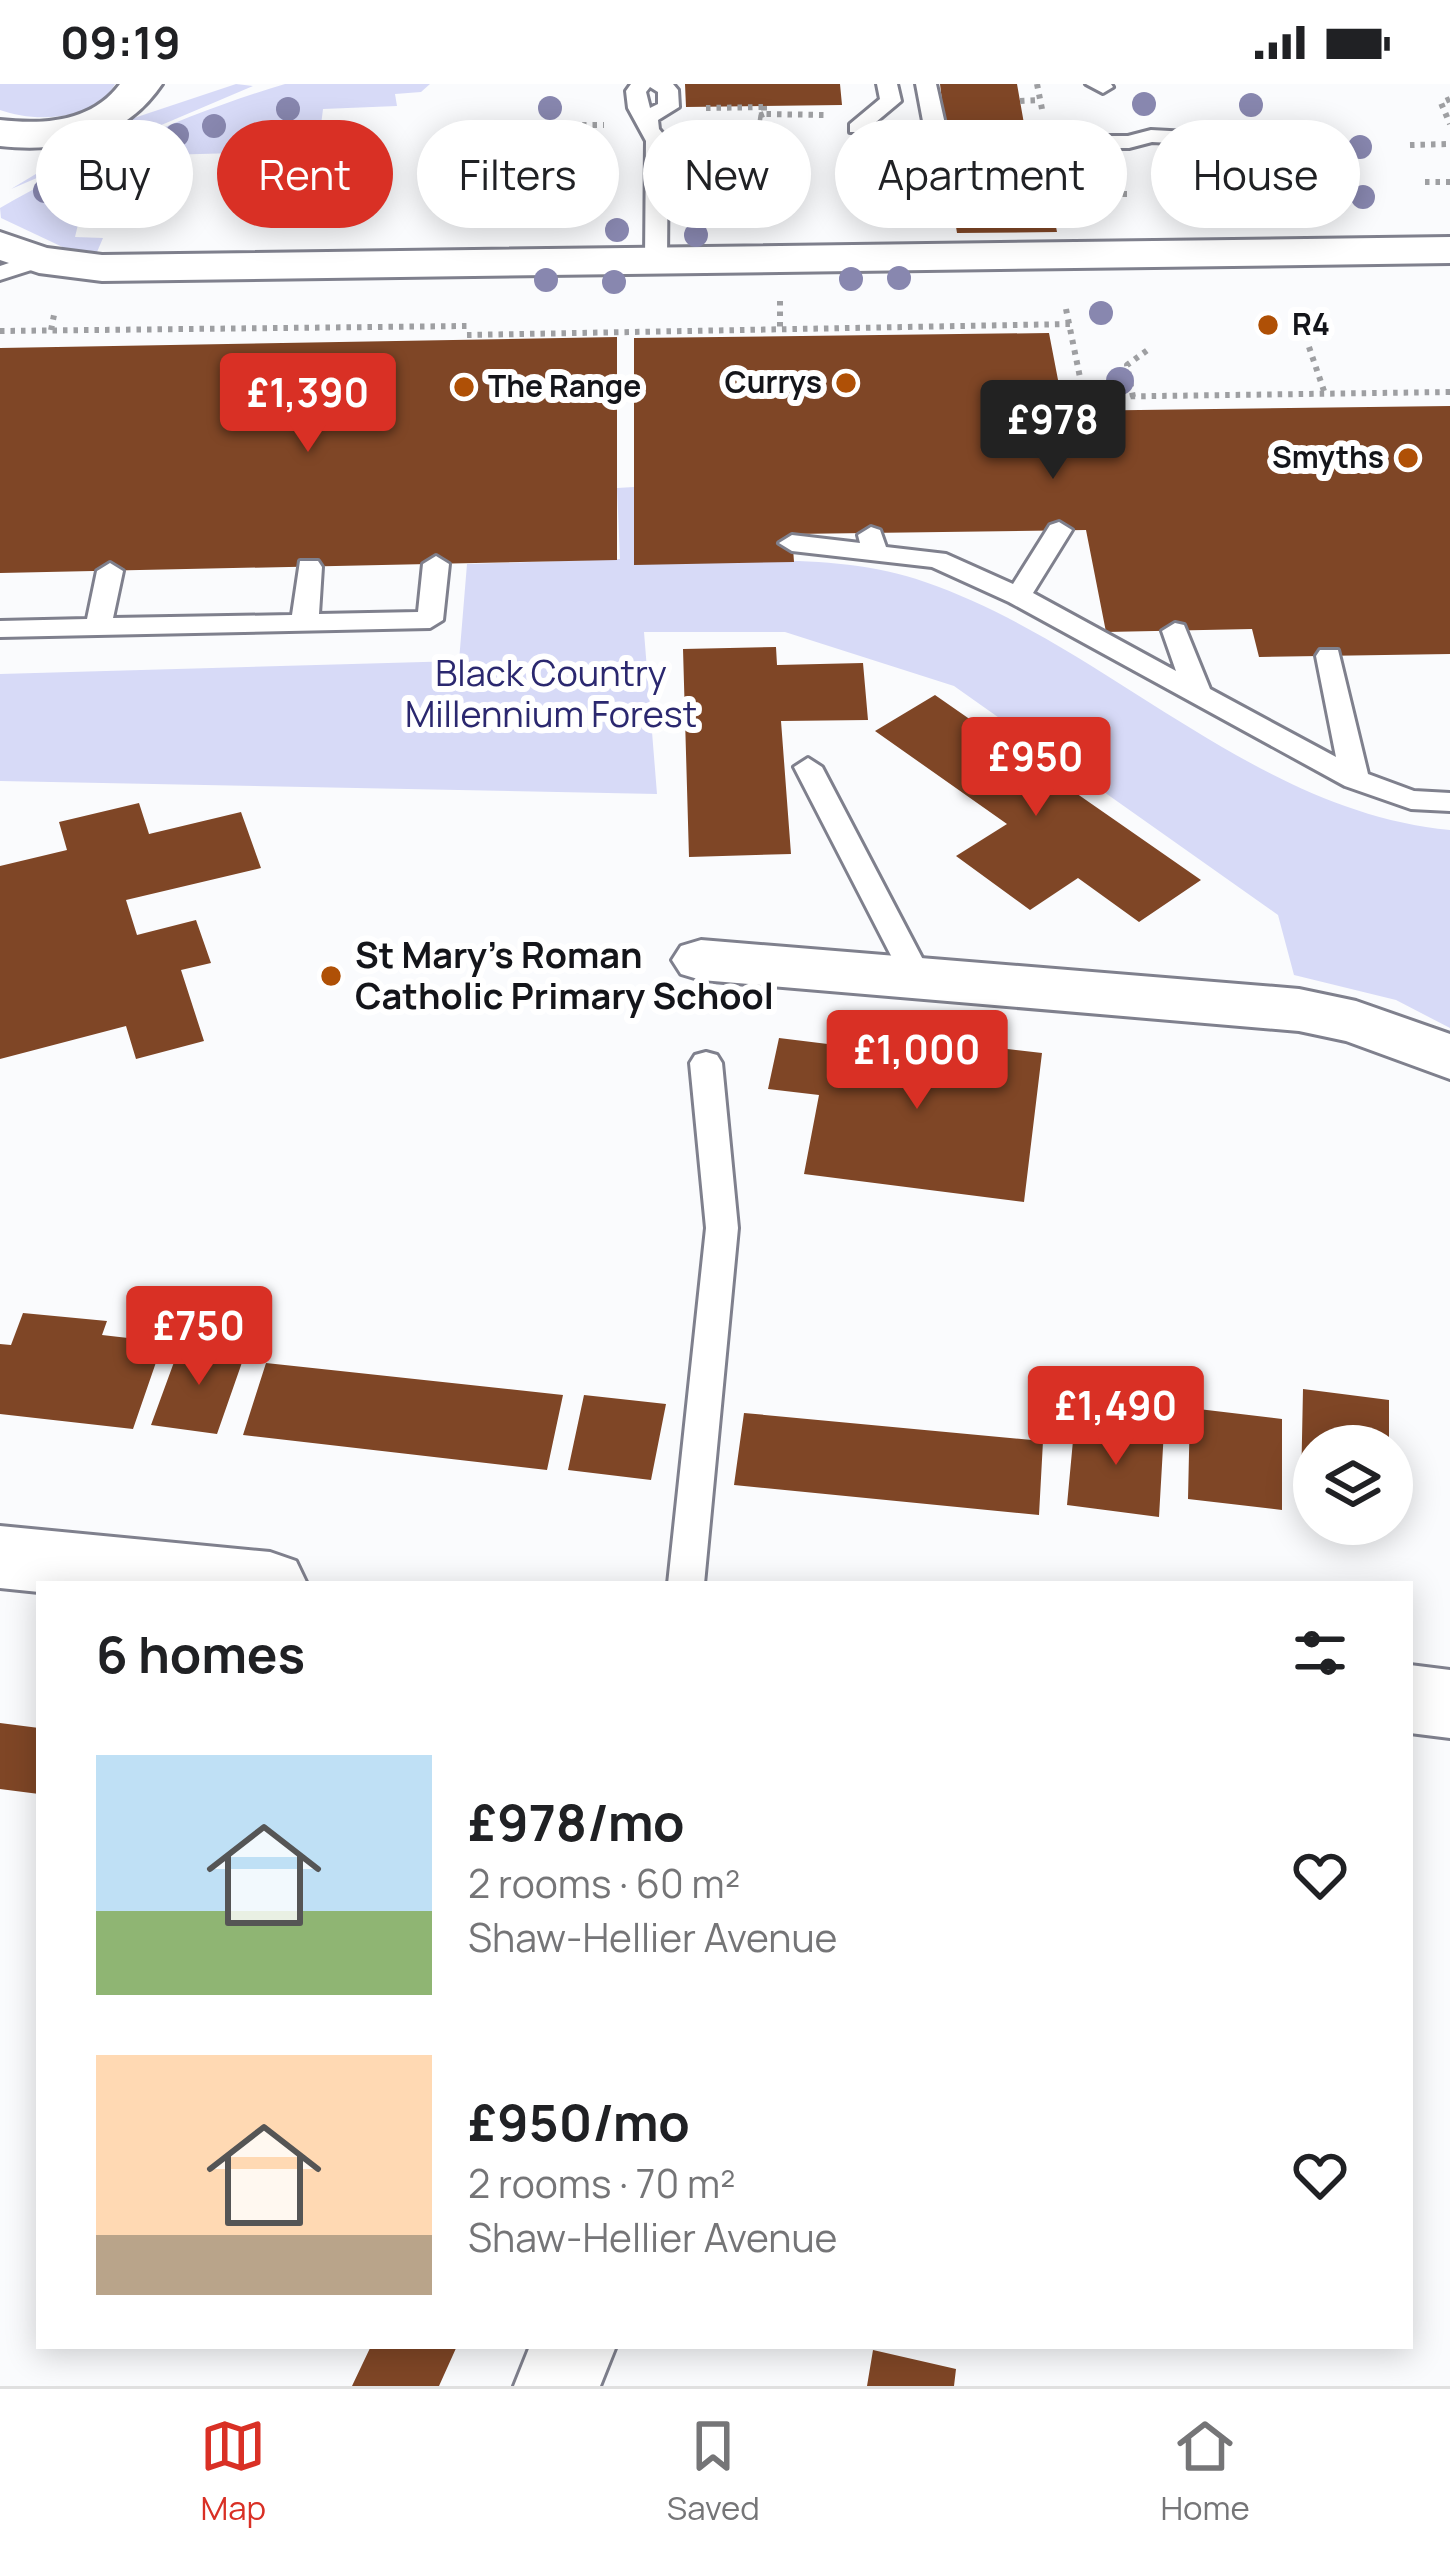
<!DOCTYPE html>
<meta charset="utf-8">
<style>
:root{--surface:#fff;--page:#f2f2f2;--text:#202124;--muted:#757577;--line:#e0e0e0;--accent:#d93025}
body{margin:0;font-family:Manrope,sans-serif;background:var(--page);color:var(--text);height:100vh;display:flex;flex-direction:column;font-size:45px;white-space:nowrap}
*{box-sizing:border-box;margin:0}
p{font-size:39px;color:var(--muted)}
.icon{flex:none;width:66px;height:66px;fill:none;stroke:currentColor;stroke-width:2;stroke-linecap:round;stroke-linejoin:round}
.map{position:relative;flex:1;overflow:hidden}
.sheet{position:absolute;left:36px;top:1497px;width:1377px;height:768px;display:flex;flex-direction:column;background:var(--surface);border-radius:0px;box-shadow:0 6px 30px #0003}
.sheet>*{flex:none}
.banner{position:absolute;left:36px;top:36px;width:1380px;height:108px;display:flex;gap:24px}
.tools{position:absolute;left:1293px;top:1341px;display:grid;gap:24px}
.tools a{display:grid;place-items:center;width:120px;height:120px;border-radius:50%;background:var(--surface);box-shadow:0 6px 30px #0003;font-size:60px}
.price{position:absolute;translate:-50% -102px;padding:0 27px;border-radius:12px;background:var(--accent);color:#fff;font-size:39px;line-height:78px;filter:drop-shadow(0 3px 6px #0008)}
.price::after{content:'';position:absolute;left:50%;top:72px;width:36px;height:27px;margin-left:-18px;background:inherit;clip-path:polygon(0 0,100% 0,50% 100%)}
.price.active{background:#222;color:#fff}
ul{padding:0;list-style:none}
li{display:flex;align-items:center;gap:36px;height:300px;padding:0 60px}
li span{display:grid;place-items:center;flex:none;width:336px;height:240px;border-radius:0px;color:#555}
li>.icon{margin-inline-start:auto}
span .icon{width:144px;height:144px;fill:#fffc;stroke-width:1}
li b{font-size:51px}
h2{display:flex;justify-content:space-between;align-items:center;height:144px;padding:0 60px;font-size:51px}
.tag{padding:0 42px;border-radius:54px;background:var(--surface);box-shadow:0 6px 30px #0003;font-size:42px;line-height:108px}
.tag.active{background:var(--accent);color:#fff}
.status{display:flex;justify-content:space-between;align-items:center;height:84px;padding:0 60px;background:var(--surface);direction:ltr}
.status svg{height:33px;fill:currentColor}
.menu{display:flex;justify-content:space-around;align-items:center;height:168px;border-top:3px solid var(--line);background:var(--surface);font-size:33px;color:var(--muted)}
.menu a{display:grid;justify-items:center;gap:6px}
.menu .active{color:var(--accent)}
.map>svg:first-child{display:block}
.green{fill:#d7daf7}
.building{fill:#7f4626}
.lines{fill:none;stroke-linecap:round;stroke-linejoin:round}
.service-casing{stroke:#7f808d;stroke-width:6}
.minor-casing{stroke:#7f808d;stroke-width:6}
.tertiary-casing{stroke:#7f808d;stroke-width:6}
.primary-casing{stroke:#7f808d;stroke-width:6}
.path{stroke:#9e9fa2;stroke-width:6;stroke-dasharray:4.5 6;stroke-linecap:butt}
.service{fill:#fff;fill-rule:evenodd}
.minor{fill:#fff;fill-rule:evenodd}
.tertiary{fill:#fff;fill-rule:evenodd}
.primary{fill:#fff;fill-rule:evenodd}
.tree{fill:#8887af}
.poi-dot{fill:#af5006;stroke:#fff;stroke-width:4.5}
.labels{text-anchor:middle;stroke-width:12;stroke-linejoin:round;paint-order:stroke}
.far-poi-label{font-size:30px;font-weight:bold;fill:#14151a;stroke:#fff;text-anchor:start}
.park-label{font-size:36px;fill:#2b286f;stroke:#fff}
.poi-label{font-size:36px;font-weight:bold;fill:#14151a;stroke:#fff;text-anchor:start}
</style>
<div class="status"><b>09:19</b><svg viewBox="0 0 49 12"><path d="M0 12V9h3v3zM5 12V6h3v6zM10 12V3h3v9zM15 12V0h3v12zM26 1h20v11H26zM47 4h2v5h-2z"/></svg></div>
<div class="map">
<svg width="1450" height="2302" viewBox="0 0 1450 2302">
<rect width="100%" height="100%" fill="#fafbfd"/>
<path class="green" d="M0,0H115C96,37 35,39 0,26Z
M236,0L253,2L11,105L122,38Z
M285,0H430L421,8L395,10L397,22L323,25L321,41L280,44L274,68L163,71L159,84L137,86L116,103H87L75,153L103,154L97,168L71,167L1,134L0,124C88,74 187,29 285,0Z
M634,403V480C729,479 833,466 925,498C1108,561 1251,727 1450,746V944L1396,916L1294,891L1278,831L954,602L785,548H644L657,710L0,697V590L459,577L467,480L620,475L617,404Z"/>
<path class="building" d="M685,0H840L842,21L686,23Z
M940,0H1017L1026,51H946Z
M1044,80L1057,148L957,149L946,81Z
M1049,249L1064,327L1450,322V570L1259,573L1252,545L1106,548L1086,446L792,450L794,478L634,481V254Z
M617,253V476L0,489V264Z
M776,563L777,581L863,579L868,636L781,637L791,770L689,773L683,565Z
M935,611L1201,796L1139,838L1078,794L1030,826L956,772L1007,740L875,647Z
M139,719L149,750L241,728L261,784L126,816L137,851L196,836L211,879L181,886L204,957L136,975L126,942L0,975V782L67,766L59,738Z
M854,947L1042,969L1024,1118L804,1090L819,1011L768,1005L779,954L852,963Z
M23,1229L107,1237L102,1251L163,1258L133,1345L0,1330V1260L11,1261Z
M181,1259L246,1267L217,1350L151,1341Z
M266,1279L563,1311L547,1386L243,1351Z
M1303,1305L1389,1316V1362H1314V1406L1301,1404Z
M584,1311L666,1320L651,1396L568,1386Z
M1190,1324L1282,1335V1426L1188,1415Z
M744,1329L1043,1357L1039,1431L734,1401Z
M1075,1335L1164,1346L1159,1433L1067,1421Z
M0,1639L39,1644V1710L0,1705Z
M371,2262H457L439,2302H352Z
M873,2266L956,2285L954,2302H867Z"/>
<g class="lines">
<defs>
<path id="service" d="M631,0H673L678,6L679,23L658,36L659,45L668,56L667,177L656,184L645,177L646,57L628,24L626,7ZM650,3L658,8V20L650,24L646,8Z
M877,0H897L901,17L864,48H850V40L880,15Z
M916,0H936L947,49L953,52H1128L1151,46L1226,50L1237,56L1226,62L1152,58L1129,64H950L926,53Z
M1086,0H1111L1113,3L1103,9Z
M39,169L47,171V181L0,196V182Z
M1059,438L1072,446L1033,509L1176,587L1162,547L1175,539L1184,541L1210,605L1336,673L1316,572L1320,566H1338L1368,690L1414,707L1450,709V727L1411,725L1345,702L1009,518L932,483L792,467L779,459L792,451L860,459L858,451L871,443L880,446L886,463L946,470L1013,500L1050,441Z
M436,472L449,480L443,536L430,544L0,553V537L87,535L97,487L110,479L123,487L113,534L292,531L300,477H318L322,483L319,530L418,528L423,480Z
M808,674L822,683L931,891L927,899H905L901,891L794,683Z
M706,968L717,971L722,979L738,1144L704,1500H668L706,1144L690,979L695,971Z"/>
<path id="minor" d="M0,148L47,164L102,171L1450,153V179L102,197L39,189L0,176Z
M701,856L1299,905L1356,917L1450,950V995L1346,957L1299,947L701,896L681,890L672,876L681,862Z
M530,2262H616L600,2302H514Z"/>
<path id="tertiary" d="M120,0H162C125,55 64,69 0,62V36C44,41 92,38 120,0Z"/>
<path id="primary" d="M0,1442L270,1468L296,1477L307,1500H39V1508L0,1504Z
M1410,1581L1450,1586V1654L1410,1649Z"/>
</defs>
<use href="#service" class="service-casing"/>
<use href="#minor" class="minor-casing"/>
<use href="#tertiary" class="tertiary-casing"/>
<use href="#primary" class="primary-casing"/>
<path class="path" d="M1037,0L1042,25
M1450,15L1441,19L1450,40
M1020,17L1040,16
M764,22V30L826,31
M706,24L764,23
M582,41H604
M762,44L763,34L756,33L764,30
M1410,61L1450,60
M941,88L950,133
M1055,93L1063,131
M1425,98H1450
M1049,110H1128
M872,132L869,97L889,83L885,66
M780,217V245
M1066,225L1084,313L1450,308
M51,246L55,226
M0,247L467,242
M467,251L1070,240
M1309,263L1325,310
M1133,313L1127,281L1149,265"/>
<use href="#service" class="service"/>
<use href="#minor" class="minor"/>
<use href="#tertiary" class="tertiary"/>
<use href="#primary" class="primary"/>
</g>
<g class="tree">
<circle cx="1144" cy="20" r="12"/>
<circle cx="1251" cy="21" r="12"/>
<circle cx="550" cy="24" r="12"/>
<circle cx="288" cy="25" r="12"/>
<circle cx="214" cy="42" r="12"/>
<circle cx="177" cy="51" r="12"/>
<circle cx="1360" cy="63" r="12"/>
<circle cx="120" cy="72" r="12"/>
<circle cx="552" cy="72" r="12"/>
<circle cx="313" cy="77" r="12"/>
<circle cx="83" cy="88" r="12"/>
<circle cx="45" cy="107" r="12"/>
<circle cx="546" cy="112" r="12"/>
<circle cx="1363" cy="113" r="12"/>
<circle cx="304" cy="114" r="12"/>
<circle cx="695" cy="115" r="12"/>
<circle cx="1291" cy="117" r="12"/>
<circle cx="617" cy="146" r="12"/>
<circle cx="696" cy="151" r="12"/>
<circle cx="899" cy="194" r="12"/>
<circle cx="851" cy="195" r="12"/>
<circle cx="546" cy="196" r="12"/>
<circle cx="614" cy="198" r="12"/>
<circle cx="1101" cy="229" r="12"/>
<circle cx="1120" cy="297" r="14"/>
</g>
<g class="poi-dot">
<circle cx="1268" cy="241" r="12"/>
<circle cx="846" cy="299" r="12"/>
<circle cx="464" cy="303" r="12"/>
<circle cx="1408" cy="374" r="12"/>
<circle cx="331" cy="892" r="12"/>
</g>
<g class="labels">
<g class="far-poi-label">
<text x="1292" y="251">R4</text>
<text x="822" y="309" text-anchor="end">Currys</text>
<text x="488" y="313">The Range</text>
<text x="1384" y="384" text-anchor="end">Smyths</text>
</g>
<g class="park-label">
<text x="551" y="602">Black Country<tspan x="551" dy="41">Millennium Forest</tspan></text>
</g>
<g class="poi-label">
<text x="355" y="884">St Mary's Roman<tspan x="355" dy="41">Catholic Primary School</tspan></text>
</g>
</g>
</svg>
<div class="tools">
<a><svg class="icon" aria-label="layers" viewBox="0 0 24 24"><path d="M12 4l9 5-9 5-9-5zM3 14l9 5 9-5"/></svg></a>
</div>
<b class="price" style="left:308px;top:371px">£1,390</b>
<b class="price active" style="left:1053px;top:398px">£978</b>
<b class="price" style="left:1036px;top:735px">£950</b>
<b class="price" style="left:917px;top:1028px">£1,000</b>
<b class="price" style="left:199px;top:1304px">£750</b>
<b class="price" style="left:1116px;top:1384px">£1,490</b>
<div class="banner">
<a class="tag">Buy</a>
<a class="tag active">Rent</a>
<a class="tag">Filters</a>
<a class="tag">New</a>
<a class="tag">Apartment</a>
<a class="tag">House</a>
</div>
<section class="sheet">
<h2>6 homes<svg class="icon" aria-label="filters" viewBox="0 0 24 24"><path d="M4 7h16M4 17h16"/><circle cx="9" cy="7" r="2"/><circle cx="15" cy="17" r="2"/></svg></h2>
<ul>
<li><span style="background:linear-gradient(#bfe0f5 65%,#8fb573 0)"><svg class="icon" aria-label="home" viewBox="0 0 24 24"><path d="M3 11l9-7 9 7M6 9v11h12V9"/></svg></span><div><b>£978/mo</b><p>2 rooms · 60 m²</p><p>Shaw-Hellier Avenue</p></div><svg class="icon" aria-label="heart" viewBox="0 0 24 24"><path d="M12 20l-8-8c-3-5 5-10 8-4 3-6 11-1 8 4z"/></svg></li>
<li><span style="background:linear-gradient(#ffd9b3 75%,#b9a48a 0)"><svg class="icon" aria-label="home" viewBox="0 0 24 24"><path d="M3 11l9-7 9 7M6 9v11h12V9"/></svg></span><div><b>£950/mo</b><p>2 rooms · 70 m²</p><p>Shaw-Hellier Avenue</p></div><svg class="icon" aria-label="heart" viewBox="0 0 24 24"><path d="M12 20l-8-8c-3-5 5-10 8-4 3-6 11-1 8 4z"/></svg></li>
</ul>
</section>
</div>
<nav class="menu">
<a class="active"><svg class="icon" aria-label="map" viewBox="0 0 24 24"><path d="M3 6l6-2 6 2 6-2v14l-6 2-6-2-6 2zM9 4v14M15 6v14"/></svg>Map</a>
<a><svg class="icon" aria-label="saved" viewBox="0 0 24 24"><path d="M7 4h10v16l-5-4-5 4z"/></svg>Saved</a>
<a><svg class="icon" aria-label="home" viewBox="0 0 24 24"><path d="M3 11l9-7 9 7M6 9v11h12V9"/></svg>Home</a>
</nav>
